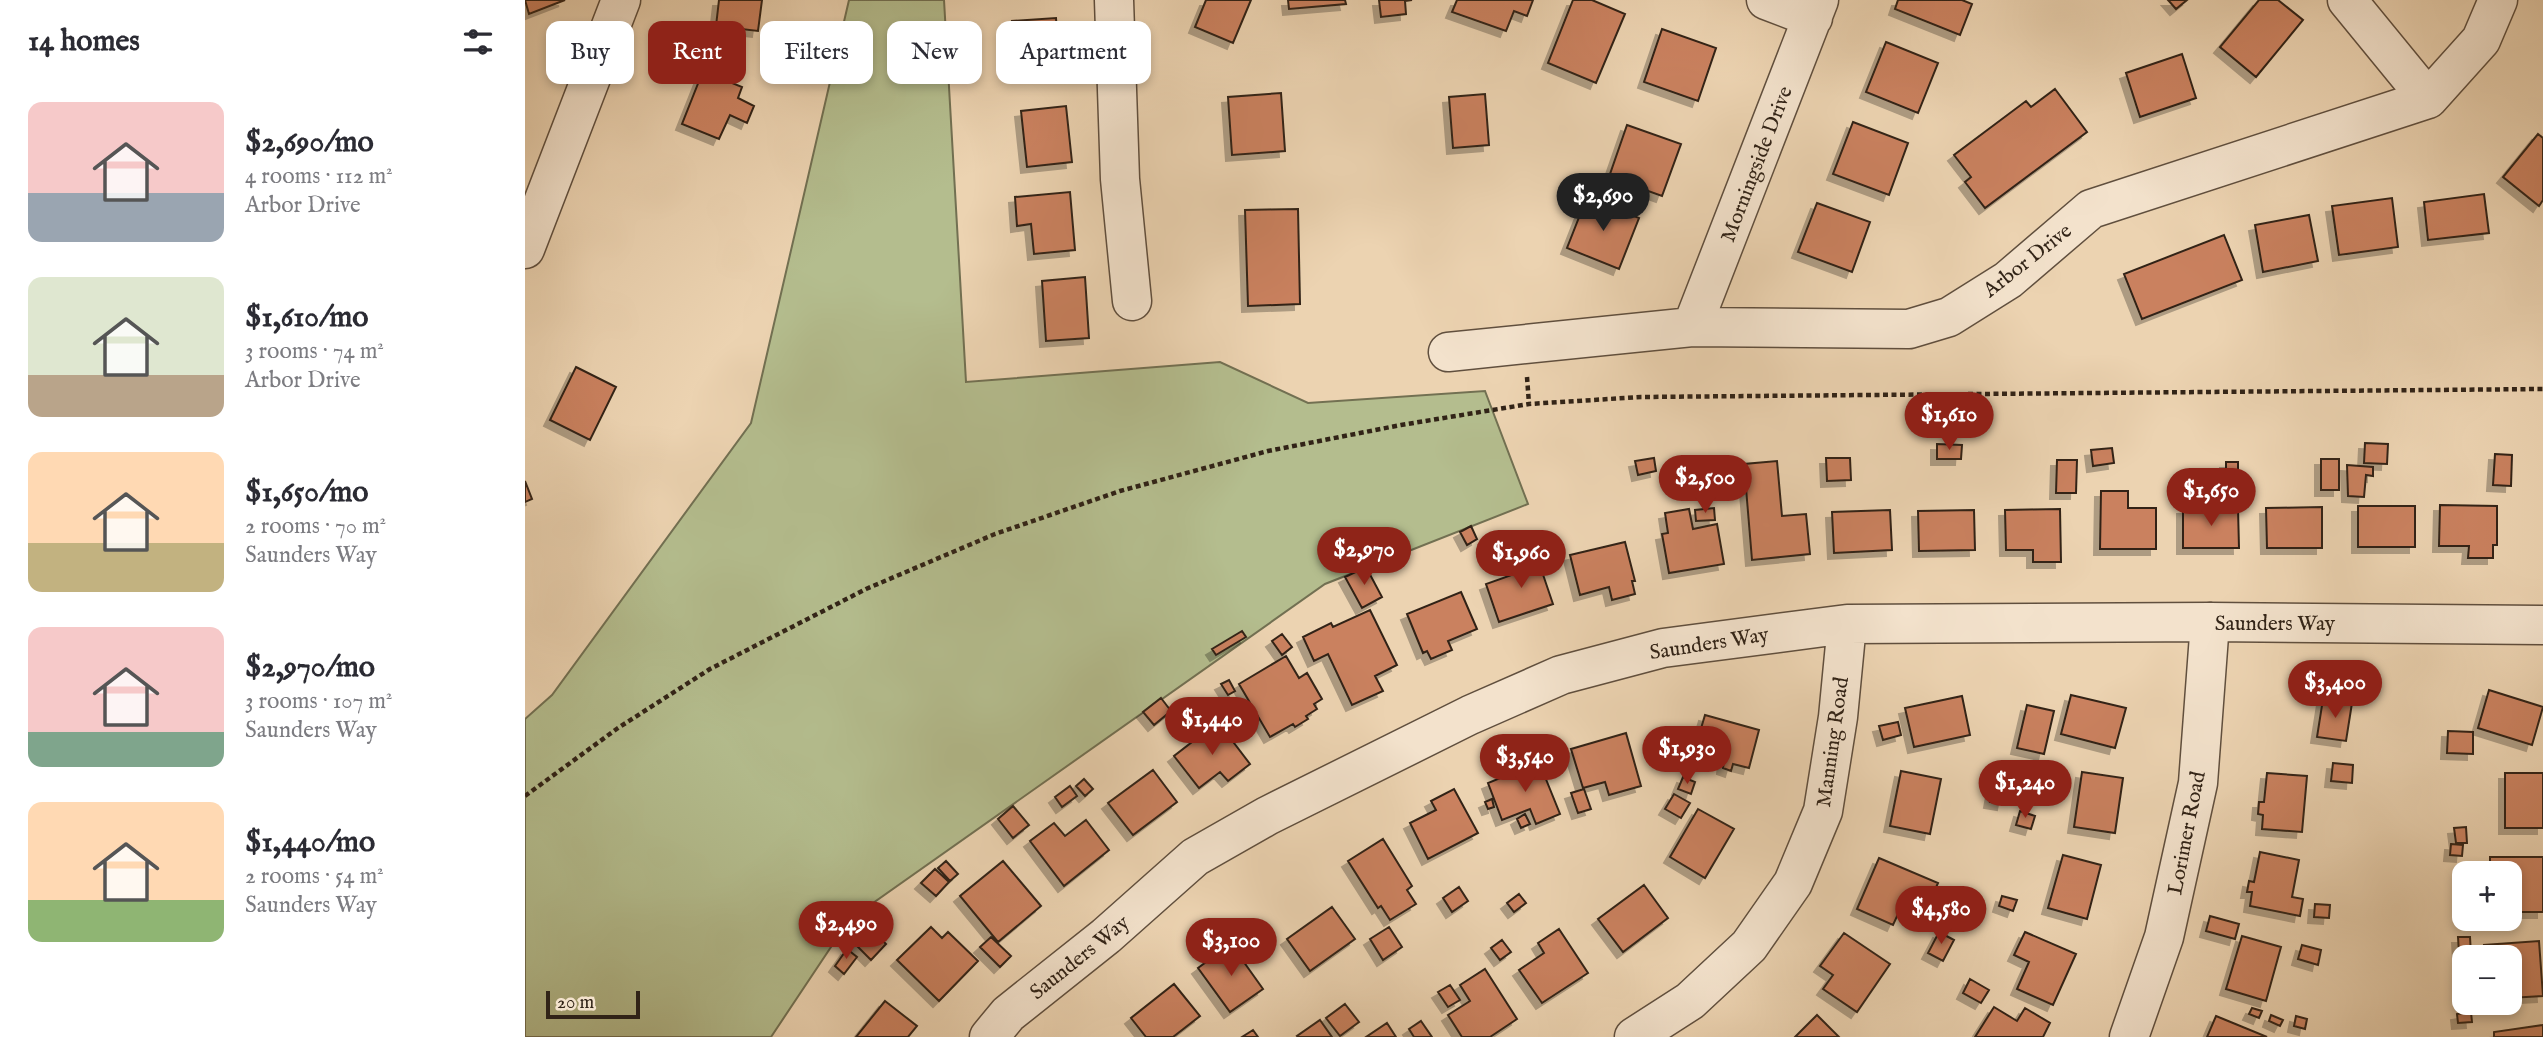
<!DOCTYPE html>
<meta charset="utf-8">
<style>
:root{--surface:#fff;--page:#f7f7f7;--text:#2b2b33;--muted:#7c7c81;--accent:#8f2418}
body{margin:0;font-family:"IM FELL English",serif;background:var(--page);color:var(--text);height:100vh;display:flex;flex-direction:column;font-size:26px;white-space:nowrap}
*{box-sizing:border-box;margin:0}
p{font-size:23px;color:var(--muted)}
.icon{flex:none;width:38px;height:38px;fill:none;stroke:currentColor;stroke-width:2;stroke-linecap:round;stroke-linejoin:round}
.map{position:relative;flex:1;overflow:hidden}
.side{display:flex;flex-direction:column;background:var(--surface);width:525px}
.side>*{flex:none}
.banner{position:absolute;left:21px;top:21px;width:665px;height:63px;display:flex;gap:14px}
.fabs{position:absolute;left:1927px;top:861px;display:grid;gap:14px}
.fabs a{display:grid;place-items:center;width:70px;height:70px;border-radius:14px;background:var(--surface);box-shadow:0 4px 10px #0003;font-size:35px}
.scale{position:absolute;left:21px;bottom:18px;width:94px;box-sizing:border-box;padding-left:7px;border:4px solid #312317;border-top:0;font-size:19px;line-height:24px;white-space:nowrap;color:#312317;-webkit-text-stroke:5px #f3e2cc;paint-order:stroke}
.price{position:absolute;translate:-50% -60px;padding:0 16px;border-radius:24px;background:var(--accent);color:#fff;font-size:23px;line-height:46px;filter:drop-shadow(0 2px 4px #0008)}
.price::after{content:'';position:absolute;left:50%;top:42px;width:21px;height:16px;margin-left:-10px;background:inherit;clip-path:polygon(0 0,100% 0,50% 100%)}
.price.on{background:#222;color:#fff}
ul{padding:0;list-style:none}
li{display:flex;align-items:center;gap:21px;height:175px;padding:0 28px}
li span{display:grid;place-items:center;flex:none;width:196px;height:140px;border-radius:14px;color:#555}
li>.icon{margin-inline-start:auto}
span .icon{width:84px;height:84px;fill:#fffc;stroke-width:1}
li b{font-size:30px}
h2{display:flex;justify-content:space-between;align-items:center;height:84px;padding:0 28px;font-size:30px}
.tag{padding:0 24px;border-radius:14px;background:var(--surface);box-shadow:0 4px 10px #0003;font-size:24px;line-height:63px}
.tag.on{background:var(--accent);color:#fff}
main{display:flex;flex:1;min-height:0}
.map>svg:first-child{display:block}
.green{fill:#b4bd8e;stroke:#727052;stroke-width:2}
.building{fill:#ca815f;stroke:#312317;stroke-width:2;filter:url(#shadow)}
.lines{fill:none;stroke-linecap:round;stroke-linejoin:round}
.street-casing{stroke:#604f3e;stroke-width:41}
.path{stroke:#312317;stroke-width:4.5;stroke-dasharray:5 3.5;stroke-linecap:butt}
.street{stroke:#f3e2cc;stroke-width:38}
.labels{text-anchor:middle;stroke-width:5;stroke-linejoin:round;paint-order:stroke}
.street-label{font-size:21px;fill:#312317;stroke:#f3e2cc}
</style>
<main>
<section class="side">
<h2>14 homes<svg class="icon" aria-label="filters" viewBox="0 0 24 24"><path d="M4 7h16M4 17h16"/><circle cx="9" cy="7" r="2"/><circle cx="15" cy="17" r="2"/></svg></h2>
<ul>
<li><span style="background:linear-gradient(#f6c9c9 65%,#9aa5b1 0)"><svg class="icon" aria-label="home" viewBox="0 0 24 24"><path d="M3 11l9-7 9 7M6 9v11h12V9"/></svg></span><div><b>$2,690/mo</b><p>4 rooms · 112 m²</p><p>Arbor Drive</p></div></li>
<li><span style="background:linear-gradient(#dfe7d0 70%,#b9a48a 0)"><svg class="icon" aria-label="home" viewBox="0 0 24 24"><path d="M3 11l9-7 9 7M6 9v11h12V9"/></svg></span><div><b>$1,610/mo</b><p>3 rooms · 74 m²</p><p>Arbor Drive</p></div></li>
<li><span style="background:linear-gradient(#ffd9b3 65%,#c2b280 0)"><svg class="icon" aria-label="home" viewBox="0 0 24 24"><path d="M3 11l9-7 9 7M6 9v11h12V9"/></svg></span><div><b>$1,650/mo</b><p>2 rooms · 70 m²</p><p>Saunders Way</p></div></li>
<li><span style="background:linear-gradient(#f6c9c9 75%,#7fa58c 0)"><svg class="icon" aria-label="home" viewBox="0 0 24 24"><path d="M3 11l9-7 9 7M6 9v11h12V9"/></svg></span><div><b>$2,970/mo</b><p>3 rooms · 107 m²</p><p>Saunders Way</p></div></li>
<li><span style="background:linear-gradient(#ffd9b3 70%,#8fb573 0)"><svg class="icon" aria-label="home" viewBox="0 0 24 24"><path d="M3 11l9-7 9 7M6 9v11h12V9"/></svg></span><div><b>$1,440/mo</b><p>2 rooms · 54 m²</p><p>Saunders Way</p></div></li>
</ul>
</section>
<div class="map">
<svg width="2018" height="1037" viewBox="0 0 2018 1037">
<defs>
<filter id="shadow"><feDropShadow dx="-6" dy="6" stdDeviation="0" flood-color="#0004"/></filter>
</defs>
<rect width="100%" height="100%" fill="#ecd3b1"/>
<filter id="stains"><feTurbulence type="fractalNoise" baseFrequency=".00286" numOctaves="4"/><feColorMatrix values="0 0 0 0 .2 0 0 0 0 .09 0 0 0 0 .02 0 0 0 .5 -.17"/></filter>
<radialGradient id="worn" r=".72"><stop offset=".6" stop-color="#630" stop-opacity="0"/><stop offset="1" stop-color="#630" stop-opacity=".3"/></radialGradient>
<path class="green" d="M324,0H419L441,382L695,362L783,403L960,391L1003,504L800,584L324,920L246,1037H0V719L27,695L226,423Z"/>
<path class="building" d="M0,0H40L4,14Z
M194,0H237L233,31L191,26Z
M681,0H726L708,43L670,27Z
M763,0H820L821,4L764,9Z
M854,0H887L880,1L881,14L856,17Z
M932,0H1008L1002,16L989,11L981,31L927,12Z
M1048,0H1067L1100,14L1071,83L1023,63Z
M1373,0H1437L1447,4L1435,35L1370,9Z
M1643,0H1662L1651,9Z
M1734,0H1753L1778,20L1731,77L1695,47Z
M531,18L535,74L491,77L487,21Z
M1137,29L1191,48L1173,101L1119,82Z
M1361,42L1413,63L1393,113L1341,92Z
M1657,54L1671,98L1615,117L1601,73Z
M178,71L217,87L213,98L229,106L222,123L205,115L194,139L157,124Z
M1530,89L1562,132L1460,208L1440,182L1446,177L1429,155L1501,101L1506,107Z
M756,93L760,151L707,155L703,97Z
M960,94L964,145L928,148L924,97Z
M541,106L547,162L502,167L496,111Z
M1328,122L1383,143L1364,195L1308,174Z
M1102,125L1156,144L1137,196L1084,177Z
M2013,134L2018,138V200L2014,206L1978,177Z
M545,192L550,250L509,254L506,224L492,226L490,197Z
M1959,194L1964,233L1903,240L1899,202Z
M1062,197L1114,218L1094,269L1042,248Z
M1867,198L1873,247L1814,255L1807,206Z
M1292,203L1345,222L1327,272L1273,252Z
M773,209L775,304L723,306L720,210Z
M1784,215L1793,261L1738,272L1730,225Z
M1699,235L1717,280L1617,319L1599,274Z
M560,277L564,338L521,341L517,281Z
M51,367L91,387L65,440L25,420Z
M1840,443L1863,444L1862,464L1839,463Z
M1412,444L1437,445L1436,459H1412Z
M1587,448L1589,463L1568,466L1566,450Z
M1970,454L1987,455L1986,486L1968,485Z
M1129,458L1131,471L1113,475L1110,461Z
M1301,458H1325L1326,480L1302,481Z
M1796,459H1814V490H1796Z
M1532,460H1552L1551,493H1531Z
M1252,461L1257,516L1281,514L1285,554L1227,560L1219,464Z
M1701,462H1713V472L1701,473Z
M1822,465L1848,467V476L1841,475L1839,497L1823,496Z
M0,481L7,499L0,502Z
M1576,491H1603V508H1631V549H1575Z
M1915,505L1972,506V545H1968V558H1943L1944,546H1914Z
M1833,506H1890V547H1833Z
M1797,507V548H1742L1741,508Z
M1189,508L1190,520L1171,521L1170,510Z
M1658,508H1713L1714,548H1658Z
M1164,509L1168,529L1192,524L1199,564L1144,573L1137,534L1143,533L1140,513Z
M1535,509L1536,562H1508V550H1481L1480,510Z
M1365,510L1367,550L1309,553L1307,512Z
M1449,510L1450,550L1394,551L1393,511Z
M946,526L952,539L942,545L935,532Z
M1100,542L1110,581H1107L1110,594L1087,600L1084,587L1055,595L1045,555Z
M1009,548L1028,604L974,622L961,584L998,571L992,554Z
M841,567L857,597L837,608L820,577Z
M936,592L952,629L923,641L927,650L906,659L902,651L898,653L882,614Z
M845,610L872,665L850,676L858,691L827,705L803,654L789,661L778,637L806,623L808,627Z
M717,631L721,637L691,655L687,649Z
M757,634L767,647L757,655L747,641Z
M761,656L774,678L782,673L797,699L789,704L792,709L781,716L783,719L770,727L768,724L745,737L714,684Z
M704,680L710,691L703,695L696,684Z
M1964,690L2018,707L2007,745L1953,728Z
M1546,695L1601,708L1590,748L1536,734Z
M1437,696L1445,735L1389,747L1380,708Z
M636,698L646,711L629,725L618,712Z
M1798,699L1827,703L1821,741L1792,737Z
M1502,705L1529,711L1519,754L1492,748Z
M1180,715L1234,730L1224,768L1208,764L1206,771L1198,768L1199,761L1169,752Z
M693,722L725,764L703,781L695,772L674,788L649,756Z
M1373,722L1376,735L1358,740L1354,726Z
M1923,731L1948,732V754L1922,753Z
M1101,733L1116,786L1084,795L1080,782L1058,788L1046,749Z
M1014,762L1035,814L1011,824L1005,809L977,820L963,783Z
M1808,763L1828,765L1827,783L1806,781Z
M628,770L652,802L608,835L583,803Z
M1376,771L1416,779L1405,834L1365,826Z
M1557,772L1598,778L1590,833L1549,827Z
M1742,773L1782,776L1777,832L1737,829L1738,815L1733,814L1734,802H1739Z
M1980,773H2018V828H1980Z
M1470,775L1483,777L1478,804L1465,802Z
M1158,777L1170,782L1166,794L1153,789Z
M559,779L568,789L560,796L551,786Z
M545,786L552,796L537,807L530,797Z
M929,789L953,833L903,859L885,823L911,810L906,801Z
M1059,789L1066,809L1053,813L1046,793Z
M1149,794L1165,803L1156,818L1140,809Z
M967,799L969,807L963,809L960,802Z
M488,806L504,825L488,838L473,819Z
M1173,809L1209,829L1180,878L1145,857Z
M1495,811L1510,816L1506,829L1491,825Z
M1000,814L1005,824L996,828L992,819Z
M561,820L584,850L539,886L505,841L529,823L540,836Z
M1941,827L1942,843H1931L1929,828Z
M858,839L887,886L882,890L891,904L865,920L856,906L853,908L823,861Z
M1926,844L1938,845L1937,856L1925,855Z
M1735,852L1774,860L1767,897L1778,899L1775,916L1725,906L1727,892H1722L1724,881L1729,882Z
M1538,855L1576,865L1562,919L1523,908Z
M1965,857H2018V912H1984V873H1965Z
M1354,858L1413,883L1402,908L1380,899L1368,925L1332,909Z
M421,861L433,874L425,881L413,868Z
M478,861L516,906L473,942L435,896Z
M410,869L424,882L411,896L396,883Z
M1119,885L1143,918L1098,952L1073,919Z
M934,887L943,901L927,912L918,898Z
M994,894L1001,903L989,912L982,903Z
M1477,896L1492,900L1488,911L1474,906Z
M1790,904L1805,905L1804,918L1789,917Z
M807,907L830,939L785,971L762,939Z
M1685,916L1714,924L1710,939L1681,931Z
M1958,919H1974V923H1958Z
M406,927L417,938L423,932L453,961L414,1001L372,960Z
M864,927L877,947L858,960L845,939Z
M345,928L361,944L346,960L330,944Z
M1034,929L1063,973L1017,1003L994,970L1019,953L1013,943Z
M1414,932L1429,940L1418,961L1403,953Z
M1500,932L1551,954L1528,1005L1492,989L1504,962L1489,955Z
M1319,933L1365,964L1332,1012L1298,989L1308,975L1295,966Z
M1717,936L1756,947L1741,1001L1701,989Z
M466,937L486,956L475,967L455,947Z
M1933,937H1945L1946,954H1934Z
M977,940L986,952L975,960L966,948Z
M2014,941L2018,996L1984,998V957H1960L1959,945Z
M706,944L738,989L705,1012L673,968Z
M1777,945L1796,950L1793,965L1773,959Z
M322,949L332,957L319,974L310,966Z
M960,969L992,1019L965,1037H937L923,1015L945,1001L935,985Z
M1445,979L1464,990L1456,1003L1438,993Z
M649,984L675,1016L648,1037H621L606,1018Z
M925,985L935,1000L923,1007L913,992Z
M360,1001L392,1026L383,1037H331Z
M820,1004L834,1022L815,1036L801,1018Z
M1469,1007L1492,1021L1500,1008L1525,1023L1518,1037H1450Z
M1727,1008L1737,1011L1734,1018L1724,1014Z
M1946,1012L1947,1022L1933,1023L1932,1014Z
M1292,1015L1314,1037H1270Z
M1746,1015L1758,1020L1755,1026L1744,1021Z
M1691,1016L1742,1037H1682Z
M1771,1016L1782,1019L1780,1029L1769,1026Z
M795,1020L807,1037H773L772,1036Z
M896,1021L907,1037H889L884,1029Z
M862,1023L871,1037H841Z
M2018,1025V1037H1969V1032Z
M728,1030L733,1037H717Z"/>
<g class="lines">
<defs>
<path id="street" d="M589,0L595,179L607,301
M1241,0L1288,18
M1822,0L1903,99
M0,249L96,0
M1167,327L1294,0
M923,352L1167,327L1384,329L1424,317L1483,280L1566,209L1903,99L1956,40L1973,0
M464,1037L483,1014L581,936L670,857L742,816L945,715L1036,675L1138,648L1322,624L1685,622L2018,625
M1109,1037L1165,1001L1224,946L1268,883L1298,811L1313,717L1322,624
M1604,1037L1639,937L1673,783L1685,622"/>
</defs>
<use href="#street" class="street-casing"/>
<path class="path" d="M1002,377L1004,404
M0,796L93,728L185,669L341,589L470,534L595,491L743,451L876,425L1004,404L1116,397L2018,389"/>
<use href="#street" class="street"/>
</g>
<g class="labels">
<g class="street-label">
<text transform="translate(1231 164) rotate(-69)" y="7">Morningside Drive</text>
<text transform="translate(1502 260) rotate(-38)" y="7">Arbor Drive</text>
<text x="1750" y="630">Saunders Way</text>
<text transform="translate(1184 643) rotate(-9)" y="7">Saunders Way</text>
<text transform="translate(1307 742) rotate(-82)" y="7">Manning Road</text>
<text transform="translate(1661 833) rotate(-79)" y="7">Lorimer Road</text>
<text transform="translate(554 957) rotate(-39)" y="7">Saunders Way</text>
</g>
</g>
<rect width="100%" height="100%" filter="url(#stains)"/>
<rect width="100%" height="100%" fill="url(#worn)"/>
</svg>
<div class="fabs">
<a>+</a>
<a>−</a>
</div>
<div class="scale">20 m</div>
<b class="price on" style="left:1078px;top:233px">$2,690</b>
<b class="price" style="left:1424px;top:452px">$1,610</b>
<b class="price" style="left:1180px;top:515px">$2,500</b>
<b class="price" style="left:1686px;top:528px">$1,650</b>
<b class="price" style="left:839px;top:587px">$2,970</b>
<b class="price" style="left:996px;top:590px">$1,960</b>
<b class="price" style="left:1810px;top:720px">$3,400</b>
<b class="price" style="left:687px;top:757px">$1,440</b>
<b class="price" style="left:1162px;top:786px">$1,930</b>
<b class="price" style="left:1000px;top:794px">$3,540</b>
<b class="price" style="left:1500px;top:820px">$1,240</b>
<b class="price" style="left:1416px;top:946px">$4,580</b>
<b class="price" style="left:321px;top:961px">$2,490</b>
<b class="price" style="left:706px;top:978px">$3,100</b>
<div class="banner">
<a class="tag">Buy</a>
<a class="tag on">Rent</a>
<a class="tag">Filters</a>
<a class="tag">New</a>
<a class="tag">Apartment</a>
</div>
</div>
</main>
